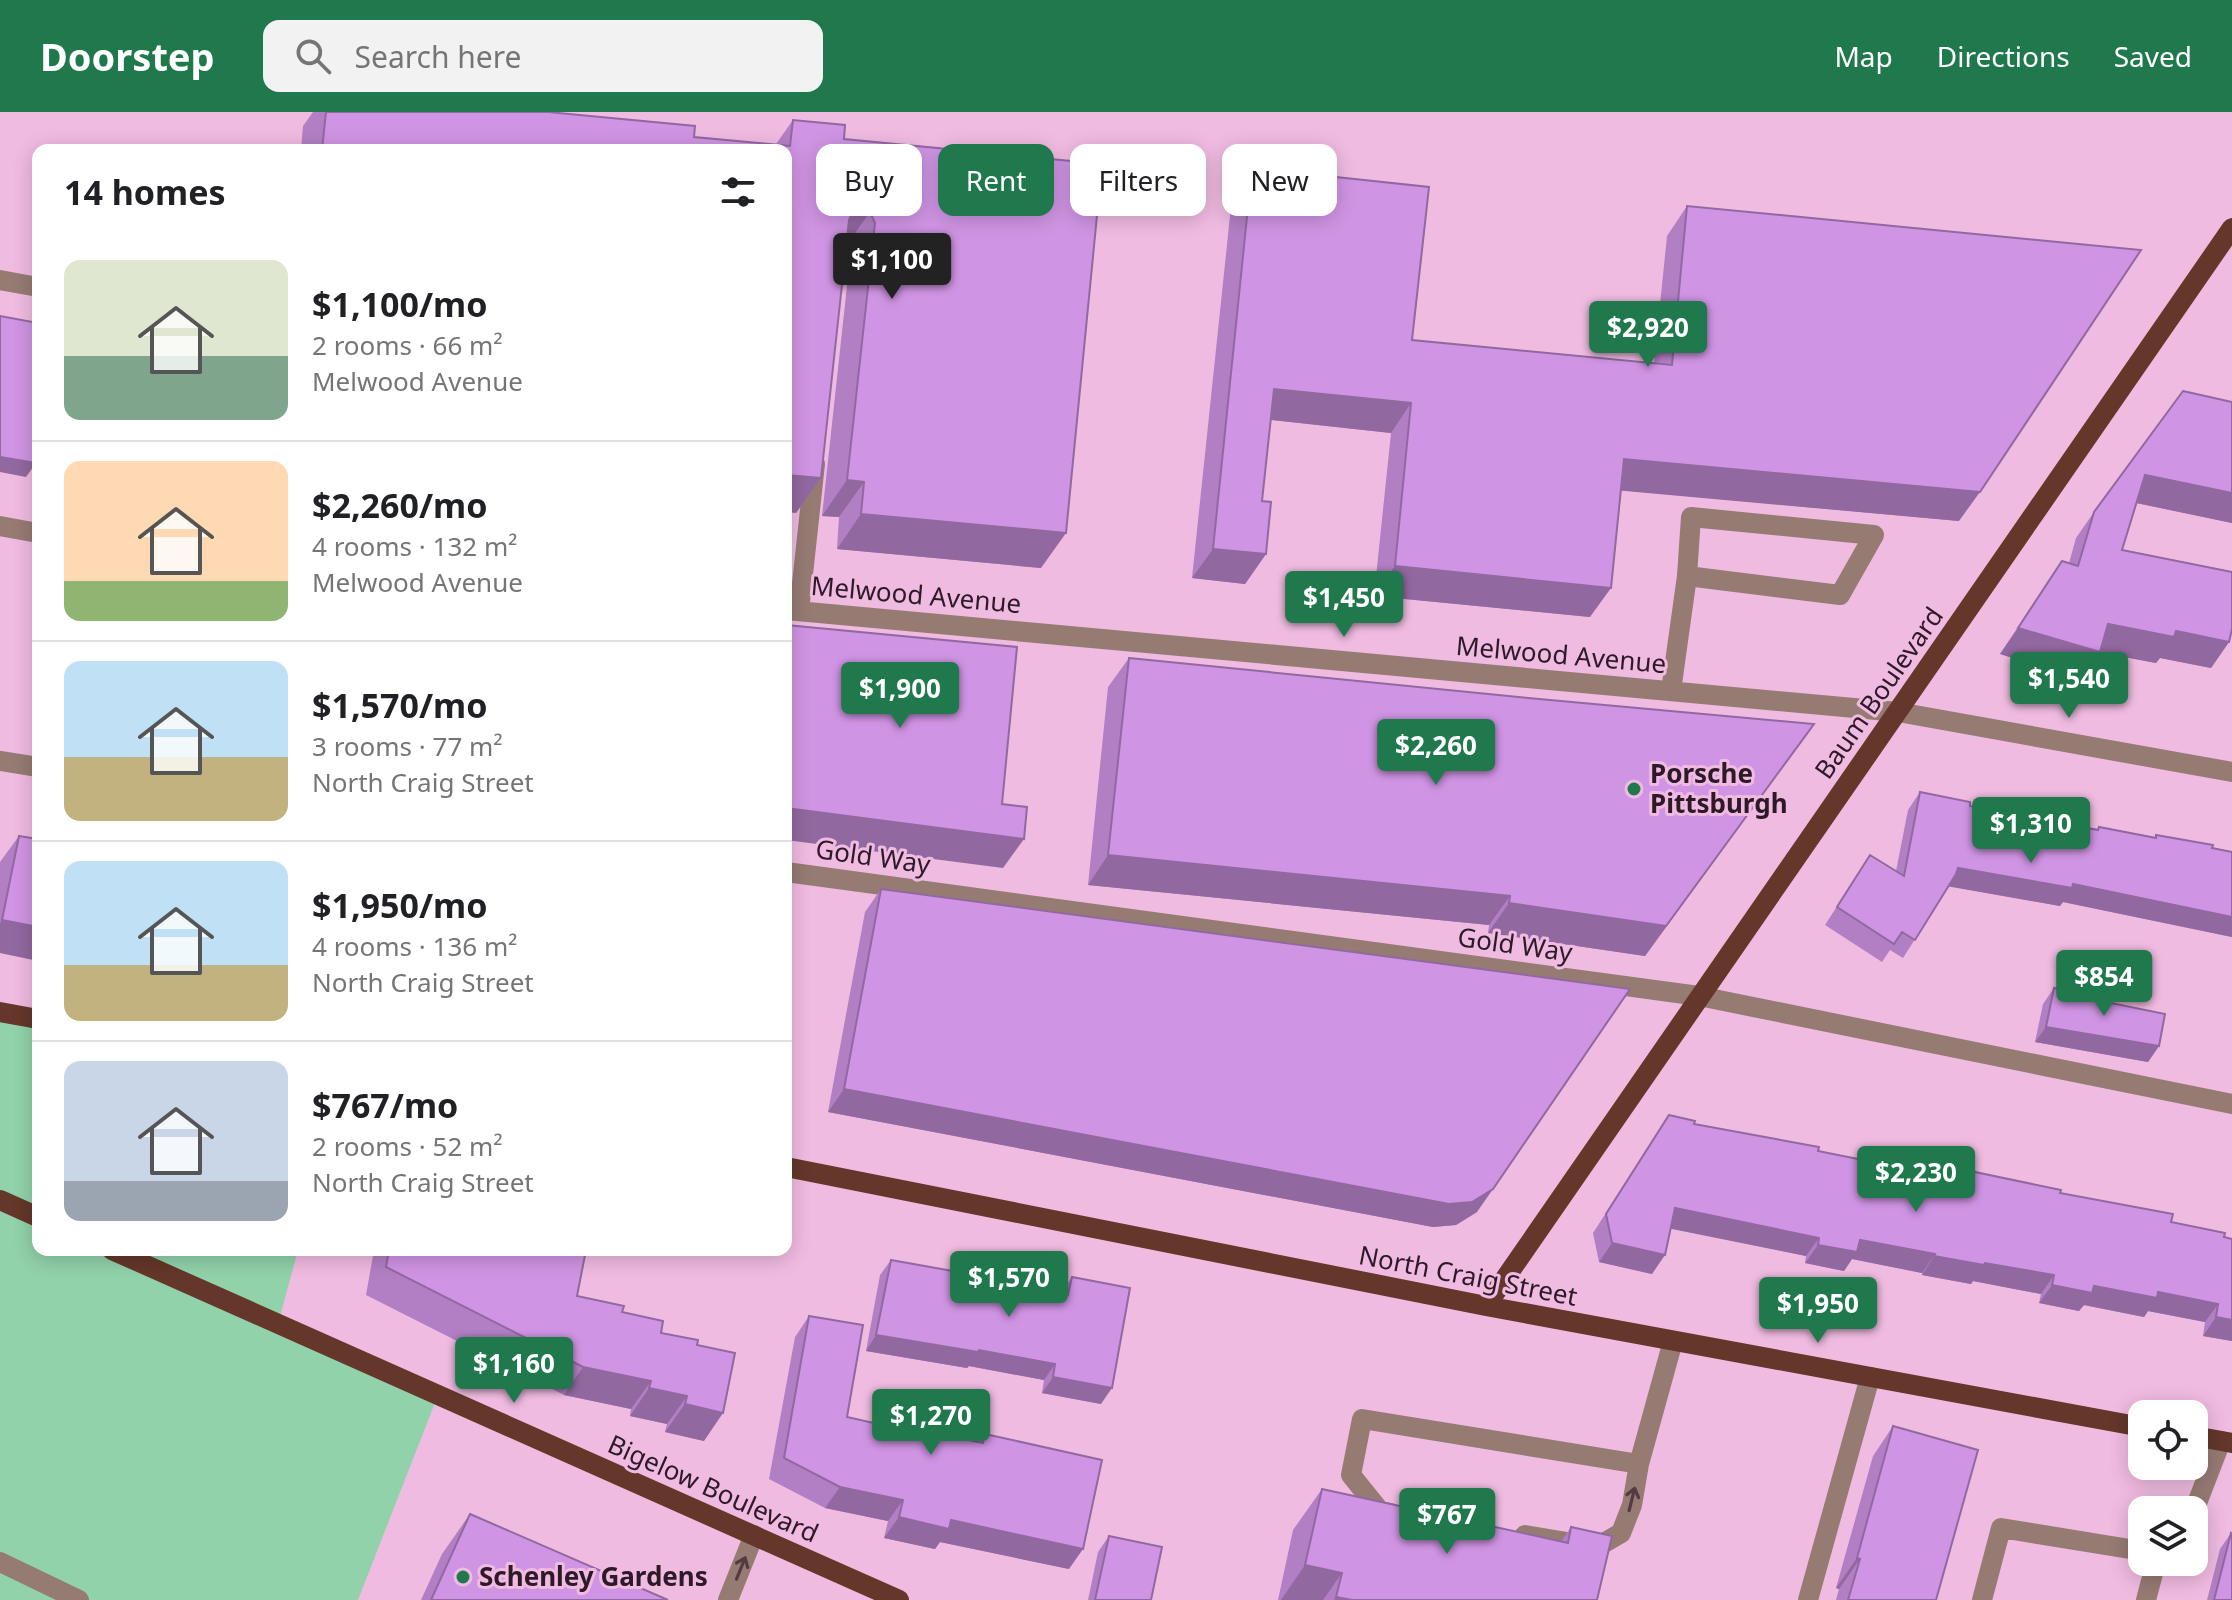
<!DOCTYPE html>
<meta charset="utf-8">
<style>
:root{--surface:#fff;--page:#f2f2f2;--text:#202124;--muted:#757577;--line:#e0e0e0;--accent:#20794d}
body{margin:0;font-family:"Noto Sans",sans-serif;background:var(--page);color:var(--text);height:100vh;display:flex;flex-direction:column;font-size:30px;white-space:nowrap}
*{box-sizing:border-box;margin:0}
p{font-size:26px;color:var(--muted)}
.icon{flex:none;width:44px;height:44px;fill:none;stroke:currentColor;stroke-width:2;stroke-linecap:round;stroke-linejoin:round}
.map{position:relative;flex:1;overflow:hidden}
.sheet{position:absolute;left:32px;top:32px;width:760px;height:1112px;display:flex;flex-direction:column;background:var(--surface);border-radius:16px;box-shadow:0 4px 20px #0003}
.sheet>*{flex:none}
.top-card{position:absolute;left:816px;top:32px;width:760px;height:72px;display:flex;gap:16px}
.tools{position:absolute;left:2128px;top:1288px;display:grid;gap:16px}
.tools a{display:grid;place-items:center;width:80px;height:80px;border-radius:16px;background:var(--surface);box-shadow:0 4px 20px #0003;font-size:40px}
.price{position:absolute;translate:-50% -68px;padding:0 18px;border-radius:8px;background:var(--accent);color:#fff;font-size:26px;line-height:52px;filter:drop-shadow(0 2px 4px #0008)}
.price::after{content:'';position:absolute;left:50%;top:48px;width:24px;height:18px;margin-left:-12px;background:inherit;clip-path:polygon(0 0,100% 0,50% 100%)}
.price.active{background:#222;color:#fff}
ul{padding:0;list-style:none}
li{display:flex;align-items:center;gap:24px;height:200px;padding:0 32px}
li+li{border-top:2px solid var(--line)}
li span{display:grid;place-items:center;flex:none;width:224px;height:160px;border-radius:16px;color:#555}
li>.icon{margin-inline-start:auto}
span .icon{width:96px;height:96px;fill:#fffc;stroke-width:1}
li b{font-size:34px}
h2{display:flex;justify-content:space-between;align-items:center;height:96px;padding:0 32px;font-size:34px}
.pill{padding:0 28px;border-radius:16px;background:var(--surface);box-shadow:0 4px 20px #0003;font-size:28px;line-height:72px}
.pill.active{background:var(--accent);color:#fff}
header{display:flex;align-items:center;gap:48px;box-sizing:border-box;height:112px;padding:0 40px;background:var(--accent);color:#fff}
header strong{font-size:38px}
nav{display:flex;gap:44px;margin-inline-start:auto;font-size:28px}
.search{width:560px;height:72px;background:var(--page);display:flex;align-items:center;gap:20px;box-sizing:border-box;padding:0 28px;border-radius:16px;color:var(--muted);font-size:30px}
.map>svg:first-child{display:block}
.green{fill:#91d2aa}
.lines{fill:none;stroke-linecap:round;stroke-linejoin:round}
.minor{stroke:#967b73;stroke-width:20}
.major{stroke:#64372a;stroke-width:20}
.wall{fill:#b37fc4}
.shaded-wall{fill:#9268a0}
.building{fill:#d094e4;stroke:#9268a0;stroke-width:2}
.oneway{stroke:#523b42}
.poi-dot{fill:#20794d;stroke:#f0bbe1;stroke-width:3}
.labels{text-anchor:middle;stroke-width:6;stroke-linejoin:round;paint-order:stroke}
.street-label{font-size:26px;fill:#2d1928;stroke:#f0bbe1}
.poi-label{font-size:26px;font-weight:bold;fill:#2d1928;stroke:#f0bbe1;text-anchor:start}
</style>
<header>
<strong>Doorstep</strong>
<div class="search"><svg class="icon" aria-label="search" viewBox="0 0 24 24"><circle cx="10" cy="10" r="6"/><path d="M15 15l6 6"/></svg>Search here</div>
<nav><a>Map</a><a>Directions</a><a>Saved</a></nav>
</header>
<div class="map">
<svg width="2232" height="1488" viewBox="0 0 2232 1488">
<rect width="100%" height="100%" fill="#f0bbe1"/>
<path class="green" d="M0,900L38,907V1138H298L278,1212L438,1283L358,1488H0Z"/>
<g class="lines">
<path class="minor" d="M0,168L38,175
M0,414L38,421
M786,498L1898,600L2232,660
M799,499L815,352
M1671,579L1687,464L1840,483L1874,423L1691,405L1687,464
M0,649L38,655
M786,760L1699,884L2232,992
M2194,1399L2221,1329
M1391,1401L1380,1399L1351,1363L1362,1307L1639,1352
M1525,1423L1597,1435L1621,1421L1632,1393L1639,1352L1673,1229
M0,1450L79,1488
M728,1488L754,1423
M1808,1488L1870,1265
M1982,1488L2001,1416L2142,1439
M2146,1488L2156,1450"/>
<path class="major" d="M0,900L38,907
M786,1055L1486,1194L2142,1315
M0,1088L38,1105
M112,1138L899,1488
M1486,1194L2232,116
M2194,1324L2232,1331"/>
</g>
<path class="wall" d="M313,0H548L694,25L776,32L793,8L844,27L1041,456L837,437L839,405L822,404L850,146L846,136L821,366L796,401L786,38H301L303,14Z
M1252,56L1412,228L1654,251L1667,124L1687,94L1959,409L1621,378L1590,505L1374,484L1391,321L1271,308L1262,389L1266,442L1245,472L1192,466L1232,85Z
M2232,290V411L2136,391L2122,438L2229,530L2211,556L2160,546L2156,551L2100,540L2081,567L2000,542L2062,449L2069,451L2076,426L2094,400Z
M1129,546L1528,586L1814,612L1645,844L1488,821L1489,813L1088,773L1108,575Z
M1920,680L1970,694L2034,706L2097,717L2099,715L2155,725L2156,723L2232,740V825L2063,790L2060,794L1949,774L1903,846L1890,838L1882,850L1825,813L1870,743L1896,759L1908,698Z
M19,724L0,841V750Z
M881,777L1477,1100L1456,1113L1433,1115L828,1000L865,800Z
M2054,876L2101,889L2159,934L2148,950L2035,930L2043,892Z
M1669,1003L1694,1012L1818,1039L1887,1052L1889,1049L1948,1060L1951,1055L2060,1081L2224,1125L2232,1229L2203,1224L2205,1210L2148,1199L2144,1205L2084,1193L2079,1199L2039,1191L2041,1182L1973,1169L1971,1172L1922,1163V1161L1852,1147L1844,1159L1805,1151L1806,1144L1671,1116L1652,1162L1599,1150L1593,1121Z
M374,1138H586L577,1184L622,1200L661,1221L697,1233L704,1329L665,1320L667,1312L630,1304L631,1297L564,1283L366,1183Z
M891,1148L1061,1181L1072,1165L1101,1292L1042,1281L1044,1268L969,1254L967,1256L866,1239L880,1163Z
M809,1204L847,1305L916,1320L918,1317L980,1330L985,1322L1069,1457L940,1430L935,1437L884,1426L888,1409L825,1396L769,1367L795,1225Z
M1893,1314L1936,1488H1836L1839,1477L1836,1476L1873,1344Z
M1322,1377L1561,1430L1571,1415L1597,1488H1278L1293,1418Z
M470,1402L668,1488H421L442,1442Z
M2231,1421L2232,1488H2207L2220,1437Z
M1109,1424L1151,1488H1088L1098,1440Z"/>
<path class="shaded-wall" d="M862,97L870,100L845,135L838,132L852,101Z
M1274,277L1411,291L1391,321L1253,306Z
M0,345L36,351L26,365L0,360Z
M1624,347L1980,380L1959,409L1603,377Z
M786,363L821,366L796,401L786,400Z
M2145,363L2232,381V411L2127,389Z
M847,368L864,370L839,405L822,404Z
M861,402L1066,421L1041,456L837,437Z
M1213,437L1266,442L1245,472L1192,466Z
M1395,454L1611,476L1590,505L1374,484Z
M2108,512L2176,519L2229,530L2211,556L2160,546L2156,551L2097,540H2100L2081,567L2000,542L2018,516Z
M1814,612L1645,844L1488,821L1509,791Z
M786,696L1024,727L1003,756L786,728Z
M1108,743L1510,784L1489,813L1088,773Z
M1958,756L2073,772L2232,805V825L2063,790L2060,794L1946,774Z
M2,808L38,815V849L0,841V811Z
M2046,915L2159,934L2148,950L2035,930Z
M844,977L1493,1077L1477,1100L1456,1113L1433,1115L828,1000Z
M1675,1096L1819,1126L1806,1144L1662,1115Z
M1860,1128L1935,1142L1922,1161L1852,1147L1844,1159L1805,1151L1818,1133Z
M1612,1131L1665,1143L1652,1162L1599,1150Z
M1934,1144L1985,1151L2054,1163L2041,1182L1973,1169L1971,1172L1922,1163Z
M2052,1173L2094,1174L2158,1180L2218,1192L2205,1210L2148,1199L2144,1205L2084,1193L2079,1199L2039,1191Z
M2216,1205L2232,1208V1229L2203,1224Z
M876,1223L979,1238L1055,1252L1044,1268L969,1254L967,1256L866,1239Z
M583,1255L651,1269L631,1297L564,1283Z
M1053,1265L1112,1276L1101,1292L1042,1281Z
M649,1276L687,1284L667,1312L630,1304Z
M685,1292L723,1301L704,1329L665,1320Z
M840,1375L903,1388L888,1409L825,1396Z
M899,1405L951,1408L1083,1437L1069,1457L940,1430L935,1437L884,1426Z
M1857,1446L1860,1447L1839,1477L1836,1476Z
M1305,1453L1342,1461L1323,1488H1281Z
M1336,1485L1352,1488H1334Z"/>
<path class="building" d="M326,0H548L695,14L694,25L790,34L793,8L845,13L844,27L1102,52L1066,421L861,402L864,370L847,368L875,111L870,100L862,97L852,101L849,108L821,366L786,363V38H322Z
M1252,56L1429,75L1412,228L1672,253L1687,94L2141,138L1980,380L1624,347L1611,476L1395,454L1411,291L1274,277L1262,389L1271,390L1266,442L1213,437Z
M0,204L38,211V340L36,351L0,345Z
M2183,279L2232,290V381L2145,363L2122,438L2232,460V517L2229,530L2176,519L2174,525L2108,512L2100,540L2018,516L2062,449L2078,454L2094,400Z
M786,513L1017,535L1002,692L1027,695L1024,727L786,696Z
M1129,546L1528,586L1814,612L1666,814L1509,791L1510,784L1108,743Z
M1920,680L1970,690V694L2098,718L2099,715L2156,726V723L2213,733L2212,736L2232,740V805L2073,772L2072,776L1958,756L1956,762L1915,828L1902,820L1894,832L1837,795L1870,743L1904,764Z
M19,724L38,727V815L2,808Z
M881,777L1630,877L1493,1077L1472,1090L1449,1092L844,977Z
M2054,876L2101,885V889L2165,902L2159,934L2046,915Z
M1669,1003L1695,1009L1694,1012L1819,1035L1818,1039L1888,1053L1889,1049L1950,1061L1951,1055L2061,1078L2060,1081L2173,1102L2171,1110L2225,1121L2224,1125L2232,1127V1208L2216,1205L2218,1192L2158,1180L2157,1186L2094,1174L2092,1181L2052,1173L2054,1163L1985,1151L1984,1153L1934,1144L1935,1142L1860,1128L1857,1140L1818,1133L1819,1126L1675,1096L1665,1143L1612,1131L1606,1102Z
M389,1138H586L577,1184L624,1194L622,1200L663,1209L661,1221L698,1228L697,1233L735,1241L723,1301L685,1292L687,1284L649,1276L651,1269L583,1255L386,1155Z
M891,1148L992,1166L991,1168L1068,1183L1072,1165L1130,1176L1112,1276L1053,1265L1055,1252L979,1238L978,1240L876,1223Z
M809,1204L863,1213L847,1305L918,1321V1317L983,1331L985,1322L1102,1348L1083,1437L951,1408L949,1417L899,1405L903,1388L840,1375L784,1346Z
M1893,1314L1978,1338L1936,1488H1848L1860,1447L1857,1446Z
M1322,1377L1568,1431L1571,1415L1612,1424L1597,1488H1352L1336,1485L1342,1461L1305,1453Z
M470,1402L668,1488H431Z
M2231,1421L2232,1422V1488H2214Z
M1109,1424L1162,1435L1151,1488H1095Z"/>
<defs><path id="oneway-shaft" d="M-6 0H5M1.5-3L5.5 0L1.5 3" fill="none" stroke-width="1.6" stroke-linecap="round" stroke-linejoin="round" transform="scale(2)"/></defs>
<g class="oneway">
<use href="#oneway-shaft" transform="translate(1632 1387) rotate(-76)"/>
<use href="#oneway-shaft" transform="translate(741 1456) rotate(-68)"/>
</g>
<g class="poi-dot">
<circle cx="1634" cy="677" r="8"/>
<circle cx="463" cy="1465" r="8"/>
</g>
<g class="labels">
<g class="street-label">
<text transform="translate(916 483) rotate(5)" y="9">Melwood Avenue</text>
<text transform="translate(1561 543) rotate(5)" y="9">Melwood Avenue</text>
<text transform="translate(1879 581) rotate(-55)" y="9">Baum Boulevard</text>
<text transform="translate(873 745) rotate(8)" y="9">Gold Way</text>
<text transform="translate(1515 833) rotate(8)" y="9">Gold Way</text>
<text transform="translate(1468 1164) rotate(11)" y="9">North Craig Street</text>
<text transform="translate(713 1377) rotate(24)" y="9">Bigelow Boulevard</text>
</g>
<g class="poi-label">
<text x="1650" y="671">Porsche<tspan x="1650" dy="30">Pittsburgh</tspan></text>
<text x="479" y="1474">Schenley Gardens</text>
</g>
</g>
</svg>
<div class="tools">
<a><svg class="icon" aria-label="locate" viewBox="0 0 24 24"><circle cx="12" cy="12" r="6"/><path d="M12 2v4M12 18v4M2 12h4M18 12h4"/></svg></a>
<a><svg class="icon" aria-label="layers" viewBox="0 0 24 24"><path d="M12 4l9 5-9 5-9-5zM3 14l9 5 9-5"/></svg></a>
</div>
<b class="price active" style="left:892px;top:189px">$1,100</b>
<b class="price" style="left:1648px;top:257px">$2,920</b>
<b class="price" style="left:1344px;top:527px">$1,450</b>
<b class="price" style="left:2069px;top:608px">$1,540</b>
<b class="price" style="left:900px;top:618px">$1,900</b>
<b class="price" style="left:1436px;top:675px">$2,260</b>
<b class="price" style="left:2031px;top:753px">$1,310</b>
<b class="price" style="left:2104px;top:906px">$854</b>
<b class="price" style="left:1916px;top:1102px">$2,230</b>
<b class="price" style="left:1009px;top:1207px">$1,570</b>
<b class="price" style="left:1818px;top:1233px">$1,950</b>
<b class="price" style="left:514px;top:1293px">$1,160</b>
<b class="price" style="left:931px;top:1345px">$1,270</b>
<b class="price" style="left:1447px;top:1444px">$767</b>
<div class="top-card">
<a class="pill">Buy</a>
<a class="pill active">Rent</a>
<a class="pill">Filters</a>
<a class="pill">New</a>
</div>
<section class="sheet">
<h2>14 homes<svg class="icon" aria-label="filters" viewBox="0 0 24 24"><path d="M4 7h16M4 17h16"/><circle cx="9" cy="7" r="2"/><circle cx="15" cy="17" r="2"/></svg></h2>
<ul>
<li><span style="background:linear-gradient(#dfe7d0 60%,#7fa58c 0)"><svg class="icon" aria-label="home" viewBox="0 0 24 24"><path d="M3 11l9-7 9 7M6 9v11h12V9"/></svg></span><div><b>$1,100/mo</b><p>2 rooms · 66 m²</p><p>Melwood Avenue</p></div></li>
<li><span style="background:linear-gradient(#ffd9b3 75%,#8fb573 0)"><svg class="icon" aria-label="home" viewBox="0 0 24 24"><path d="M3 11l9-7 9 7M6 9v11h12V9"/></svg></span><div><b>$2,260/mo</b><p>4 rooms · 132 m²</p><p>Melwood Avenue</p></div></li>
<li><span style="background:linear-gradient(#bfe0f5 60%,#c2b280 0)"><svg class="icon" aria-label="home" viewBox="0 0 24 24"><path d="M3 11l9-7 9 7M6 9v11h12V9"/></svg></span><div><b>$1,570/mo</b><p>3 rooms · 77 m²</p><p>North Craig Street</p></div></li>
<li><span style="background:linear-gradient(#bfe0f5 65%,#c2b280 0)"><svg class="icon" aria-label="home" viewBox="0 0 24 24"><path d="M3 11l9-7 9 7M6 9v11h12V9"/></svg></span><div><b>$1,950/mo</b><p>4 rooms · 136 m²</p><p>North Craig Street</p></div></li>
<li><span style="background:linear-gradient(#c9d6e8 75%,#9aa5b1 0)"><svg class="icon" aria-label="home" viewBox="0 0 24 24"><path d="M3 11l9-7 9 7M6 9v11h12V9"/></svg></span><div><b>$767/mo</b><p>2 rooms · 52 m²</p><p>North Craig Street</p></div></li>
</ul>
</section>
</div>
